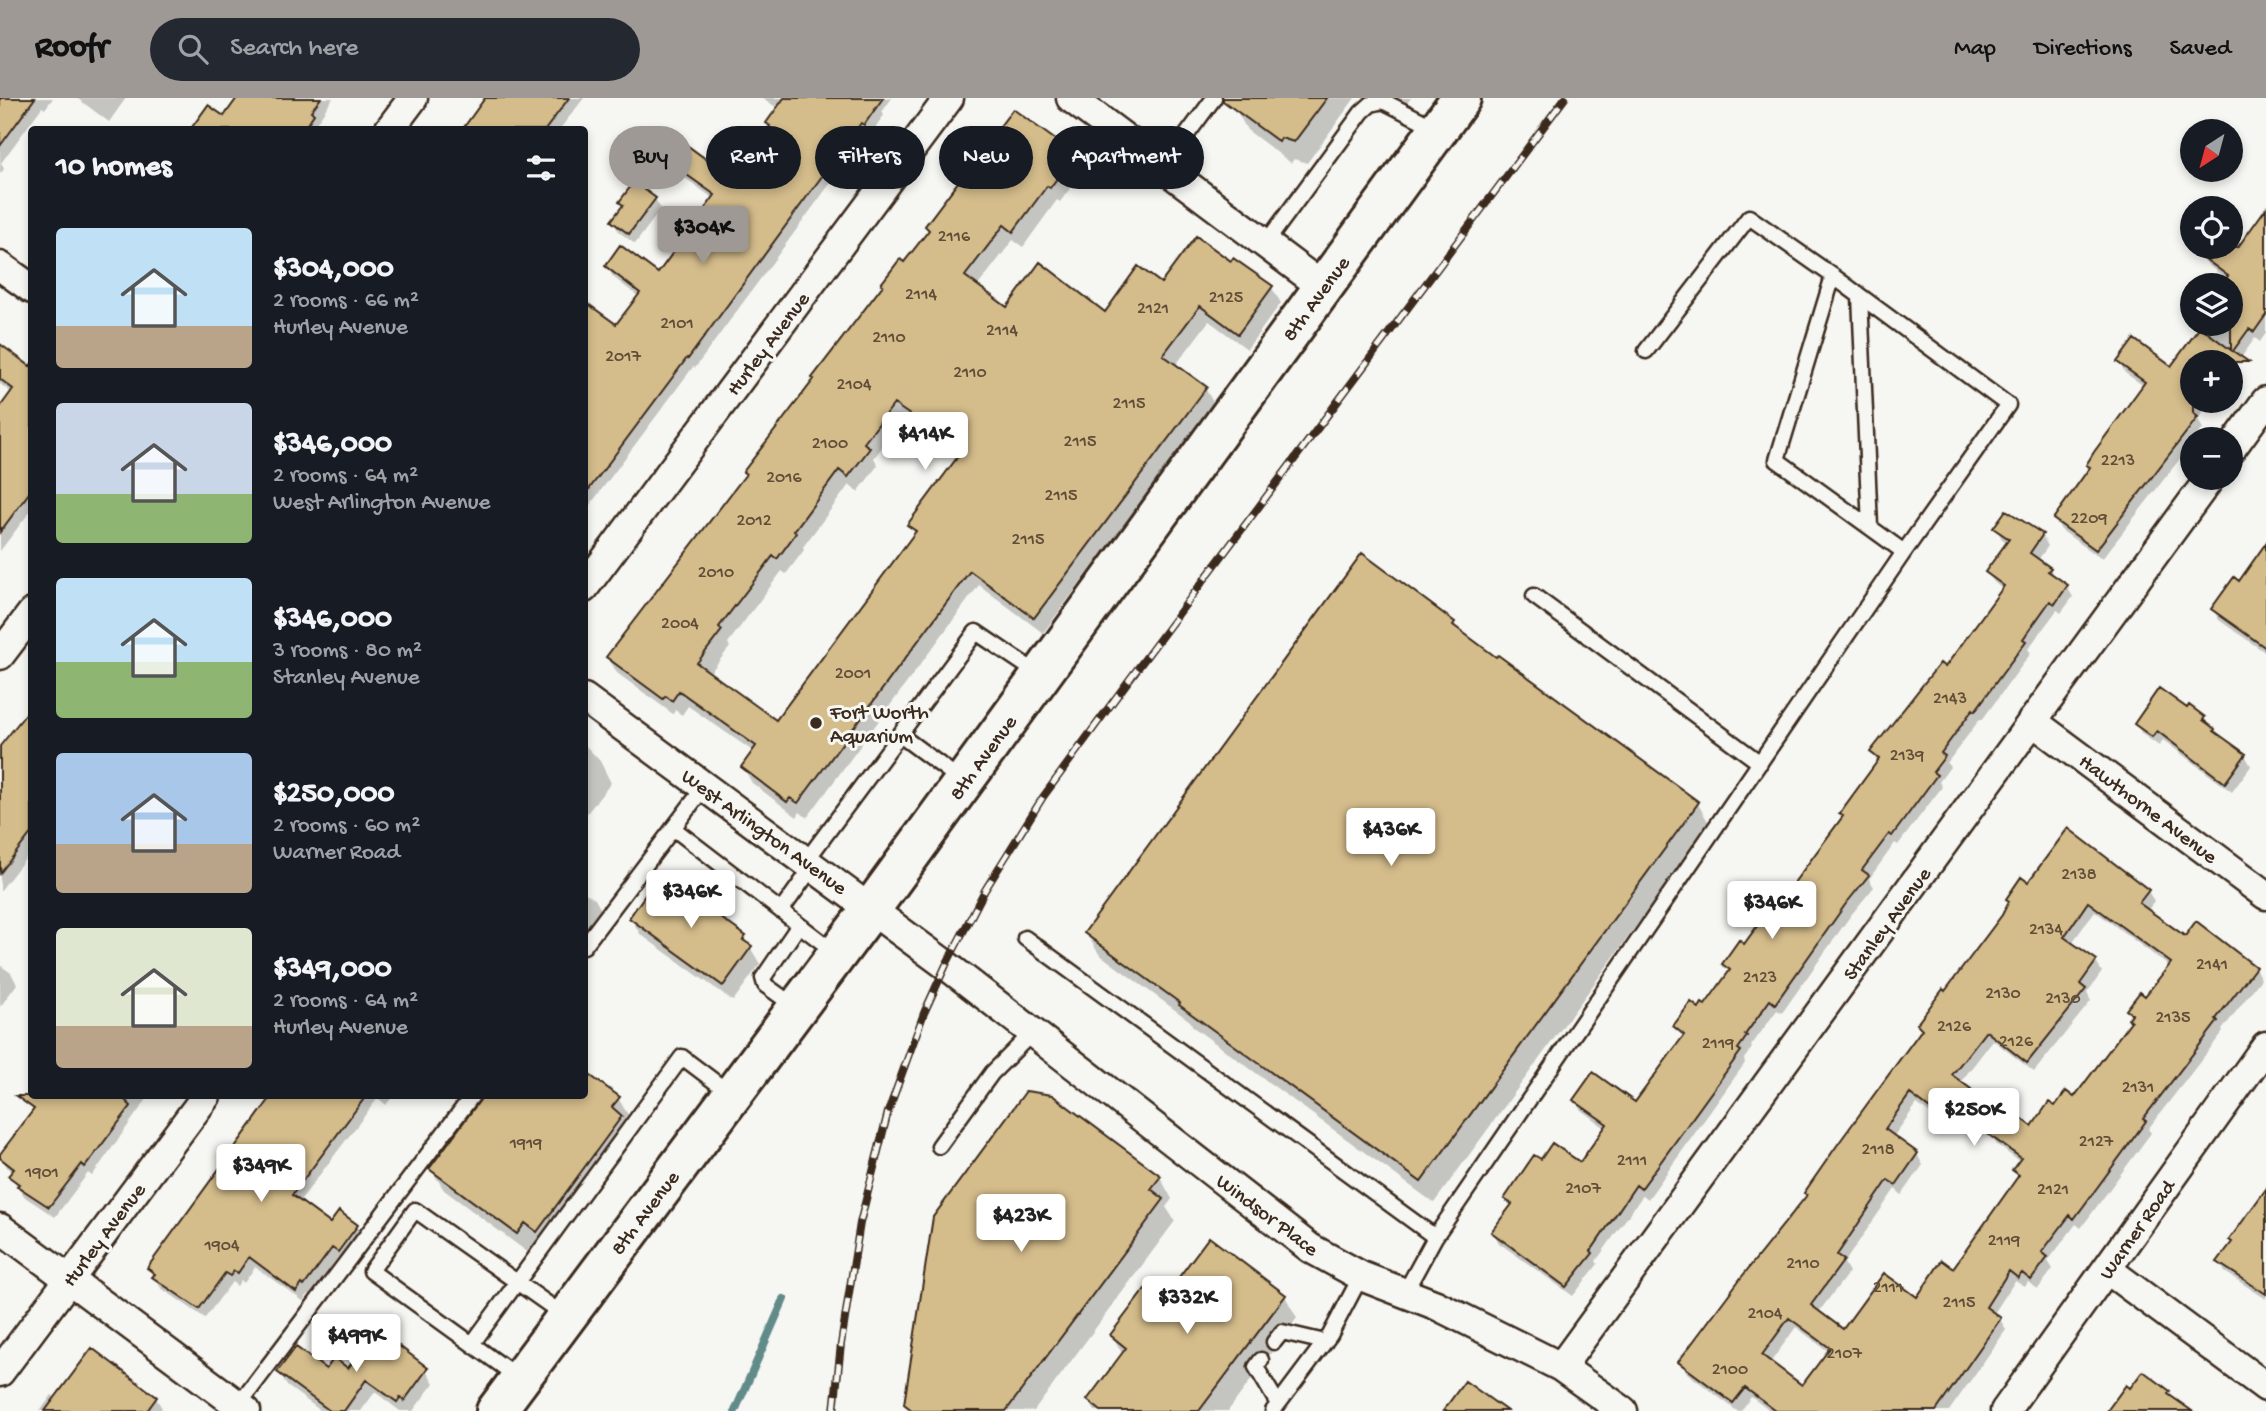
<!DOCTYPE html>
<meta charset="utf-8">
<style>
:root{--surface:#171b24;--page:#242831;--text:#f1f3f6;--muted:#9ea1a6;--accent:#9f9995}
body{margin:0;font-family:"Gochi Hand",sans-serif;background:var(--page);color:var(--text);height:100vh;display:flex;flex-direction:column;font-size:26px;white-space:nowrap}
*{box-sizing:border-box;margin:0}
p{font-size:23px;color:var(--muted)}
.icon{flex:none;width:38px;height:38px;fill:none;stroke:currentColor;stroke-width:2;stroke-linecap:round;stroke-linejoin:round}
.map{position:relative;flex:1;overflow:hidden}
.panel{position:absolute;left:28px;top:28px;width:560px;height:973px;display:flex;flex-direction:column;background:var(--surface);border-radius:7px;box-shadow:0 4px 10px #0003}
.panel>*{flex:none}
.guide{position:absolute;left:609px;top:28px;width:665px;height:63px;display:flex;gap:14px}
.needle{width:46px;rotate:216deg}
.tools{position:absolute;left:2180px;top:21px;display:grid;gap:14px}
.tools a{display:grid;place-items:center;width:63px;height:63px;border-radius:50%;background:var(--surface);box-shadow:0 4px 10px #0003;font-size:35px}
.price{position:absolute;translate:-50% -60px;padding:0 16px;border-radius:7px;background:#fff;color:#222;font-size:23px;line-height:46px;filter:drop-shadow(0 2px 4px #0008)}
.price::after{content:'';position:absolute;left:50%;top:42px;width:21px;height:16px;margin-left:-10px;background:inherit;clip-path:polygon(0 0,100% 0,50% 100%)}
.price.selected{background:var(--accent);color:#111}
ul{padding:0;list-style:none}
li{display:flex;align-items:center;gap:21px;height:175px;padding:0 28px}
li span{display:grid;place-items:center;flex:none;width:196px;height:140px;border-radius:7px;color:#555}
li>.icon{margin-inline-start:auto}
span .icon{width:84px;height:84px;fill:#fffc;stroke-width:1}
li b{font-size:30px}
h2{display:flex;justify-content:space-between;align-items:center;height:84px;padding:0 28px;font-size:30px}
.pill{padding:0 24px;border-radius:32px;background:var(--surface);box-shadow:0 4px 10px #0003;font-size:24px;line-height:63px}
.pill.selected{background:var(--accent);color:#111}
header{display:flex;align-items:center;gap:42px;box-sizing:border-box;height:98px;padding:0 35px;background:var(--accent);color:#111}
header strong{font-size:33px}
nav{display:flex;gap:38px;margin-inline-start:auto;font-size:24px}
.search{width:490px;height:63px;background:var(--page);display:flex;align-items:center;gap:18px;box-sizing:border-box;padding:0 24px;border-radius:38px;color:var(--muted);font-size:26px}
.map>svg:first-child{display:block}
.shadow{fill:#0003;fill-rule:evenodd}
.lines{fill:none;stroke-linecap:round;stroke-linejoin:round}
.stream{stroke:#618b89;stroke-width:8}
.building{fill:#d4bc8b;stroke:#3b2a1e;stroke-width:2;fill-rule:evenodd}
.lane-casing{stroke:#3b2a1e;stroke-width:19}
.street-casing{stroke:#3b2a1e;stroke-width:33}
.secondary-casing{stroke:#3b2a1e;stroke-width:44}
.lane{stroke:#f6f6f2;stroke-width:14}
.street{stroke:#f6f6f2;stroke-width:28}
.secondary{stroke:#f6f6f2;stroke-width:38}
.rail-casing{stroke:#3b2a1e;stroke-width:8}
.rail{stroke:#f6f6f2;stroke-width:5;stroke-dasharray:16;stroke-linecap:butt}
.poi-dot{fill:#3b2a1e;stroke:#f6f6f2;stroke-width:2.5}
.labels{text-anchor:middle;stroke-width:6;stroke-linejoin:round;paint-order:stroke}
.number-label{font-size:18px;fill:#614e39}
.street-label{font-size:21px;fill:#3b2a1e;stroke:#f6f6f2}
.poi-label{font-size:21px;fill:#3b2a1e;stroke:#f6f6f2;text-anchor:start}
</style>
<header>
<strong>Roofr</strong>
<div class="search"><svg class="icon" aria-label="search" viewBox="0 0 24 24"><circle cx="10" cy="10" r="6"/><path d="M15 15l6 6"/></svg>Search here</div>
<nav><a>Map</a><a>Directions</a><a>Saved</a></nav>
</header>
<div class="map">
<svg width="2266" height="1313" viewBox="0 0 2266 1313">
<rect width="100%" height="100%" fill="#f6f6f2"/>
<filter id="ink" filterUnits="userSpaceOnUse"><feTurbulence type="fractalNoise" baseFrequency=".0143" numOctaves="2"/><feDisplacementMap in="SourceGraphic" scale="14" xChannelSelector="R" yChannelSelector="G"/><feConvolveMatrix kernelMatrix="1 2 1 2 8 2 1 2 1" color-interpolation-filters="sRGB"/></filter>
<g filter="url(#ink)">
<path class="shadow" d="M0,0H53L45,11L42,9L1,65L4,71L0,76Z
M77,0H126L109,24Z
M239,0H333L317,24L319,28L316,32H194L220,18L223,14L227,17Z
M488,0H584L559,32H464Z
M762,0H892L882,14L884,17L871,37L868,34L695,270L693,269L584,415V275L639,199L613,179L607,168L659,177L714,101L671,70L665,60L732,82L771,29L768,25L779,11Z
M1242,0H1355L1307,65L1294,61L1291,65L1247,32L1235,10Z
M1400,0H1411L1407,5Z
M1067,52L1076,68L1069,78L1074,85L1060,104L1057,102L1023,149L1013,142L977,189L1007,211L1105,216L1162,188L1231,166L1272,190L1281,205L1247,251L1209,223L1175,268L1205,290L1214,306L1043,535L979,487L807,720L800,714L797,719L752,685L743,669L754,654L688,608L682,617L675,612L673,616L617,575L608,559L905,166ZM903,321L959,359L910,427L915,436L776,624L709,576L730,549L728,545L782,473L786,476L804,452L803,449L849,387L858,394L878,367L874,360Z
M655,101L661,111L635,146L619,134L613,123Z
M2266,113V235L2260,244L2255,240L2231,274V264H2193V303H2211L2198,321L2203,331L2193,341V344L2102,461L2061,432L2055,421L2091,371L2088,367L2144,288L2125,275L2119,264L2172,270L2204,226H2231V187H2223L2227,182L2208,167L2201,156L2206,151L2204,149H2231V142L2241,149Z
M0,265L32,271V411L0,453V312L12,295L0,286Z
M1996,430L2042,437L2048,448L2038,462L2050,471L2055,480L2067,489L2073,499L2061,515L2057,512L2028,551L2031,555L1982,622L1980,621L1947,665L1950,669L1939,684L1942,689L1898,747L1895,745L1869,781L1874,789L1851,817L1782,915L1777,912L1751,948L1752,950L1744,961L1745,965L1648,1101L1643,1097L1596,1163L1598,1166L1573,1198L1499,1145L1493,1134L1511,1109L1507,1101L1541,1064L1580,1067L1606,1031L1581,1012L1575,1002L1635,1007L1684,940L1675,928L1705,909L1730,876L1724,866L1745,848L1782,803L1844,720L1841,716L1878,666L1872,654L1945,571L2003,492L1994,484L1987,474L2008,445L2002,441Z
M2266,448V555L2219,522L2213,511L2239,485Z
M1454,525L1459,534L1698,706L1710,727L1434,1105L1193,929L1190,923L1099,856L1086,835Z
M32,609V752L0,793V651Z
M2204,620L2216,637L2245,657L2251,668L2232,694L2163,642L2159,648L2142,636L2136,626Z
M584,646L600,663L611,685L584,719Z
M2028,786L2148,793L2154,804L2147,813L2185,841L2255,870L2261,881L2222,932L2223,934L2148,1031L2151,1035L2081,1130L2076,1126L2048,1163L2053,1171L2038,1191L2028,1184L2025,1189L2015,1183L1993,1217L2000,1221L2006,1232L1949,1313H1770L1751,1299L1741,1313H1737L1687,1275L1681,1264L1808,1098L1923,933L1919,927L1945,895L2003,817L2010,805L2008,801ZM2095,813L2170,869L2146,900L2128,912L2132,925L2074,1002L2056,1011L2032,1030L1991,1037L1997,1047L2020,1064L2014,1072L2019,1081L1954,1172L1917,1202L1844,1233L1818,1215L1849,1174L1844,1165L1895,1091L1902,1097L1923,1067L1917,1056L1893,1039L1917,1006L1952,1033L1954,1030L1960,1034L1972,1018L1968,1012L1975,1002L1969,992L1960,985L1993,942L2034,974L2091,903L2087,895L2102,874L2096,864L2071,846ZM1796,1229L1829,1254L1803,1289L1770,1265Z
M584,794L595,801L601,812L587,830L584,829Z
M631,820L744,839L760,866L733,903L640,836Z
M0,867L11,875L17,886L0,909Z
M40,998H149L92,1078L88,1075L55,1119L25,1099L11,1079L14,1075L7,1069L1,1059L35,1013L32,1008Z
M275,998H393L386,1007L378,1000L299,1104L330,1128H357L363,1139L344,1163L338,1159L310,1197L308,1196L303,1203L255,1169L244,1185L241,1182L237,1188L232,1184L205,1220L161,1190L149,1171Z
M485,998H584L618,1000L631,1022L626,1028L634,1041L550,1154L538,1145L530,1156L444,1092L431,1071Z
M1160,1079L1172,1101L1166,1109L1175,1123L1034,1313H910L906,1306Z
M2266,1095V1201L2225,1174L2219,1164Z
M1285,1198L1297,1220L1228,1313H1095L1089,1303L1123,1257L1112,1237L1162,1205Z
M426,1272L434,1285L413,1313H400L375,1294L361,1313H321L287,1288L279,1274Z
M52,1297L56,1300H156L162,1310L160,1313H40Z"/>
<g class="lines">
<path class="stream" d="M735,1313L784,1201"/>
</g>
<path class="building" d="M0,0H35L0,48Z
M237,0H321L311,13L314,16L303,32H190L208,7L224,18Z
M485,0H569L545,32H462Z
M784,0H883L864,27L861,25L688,261L687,260L584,398V203L616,226L640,195L605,168L620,147L658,175L715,97L663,60L677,40L732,80L770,28L766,25Z
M1223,0H1327L1294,44L1281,40L1279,44L1223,3Z
M1013,11L1068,51L1059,64L1066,68L1050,90L1047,88L1013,134L1004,127L965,178L1007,209L1040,164L1105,214L1138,168L1161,185L1196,138L1231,163L1233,160L1273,188L1238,236L1200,208L1163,257L1207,289L1034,520L970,473L798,705L790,700L787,704L741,669L756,648L679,593L672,603L666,598L663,601L606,559L746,376L743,374L814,281L812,280L883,187L881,186L900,161L904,164L929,132L925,128ZM894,306L962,353L907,427L916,433L776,622L697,565L722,532L719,529L773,458L777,461L796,435L794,433L839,372L848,379L870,350L864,345Z
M634,84L656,100L629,136L611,123L623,107L619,104Z
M2266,110V217L2254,234L2249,231L2233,253L2249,264H2193V315L2198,319L2096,452L2053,421L2090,369L2086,367L2094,354L2145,284L2117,264L2134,241L2171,268L2200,229L2231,252V187H2221L2228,178L2189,149H2238Z
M0,246L30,268L32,265V391L0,434V309L13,291L0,281Z
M2006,412L2043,436L2030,455L2051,470L2048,473L2068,487L2055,506L2050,503L2023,541L2026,543L1975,613L1973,611L1941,655L1945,658L1933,674L1937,677L1892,738L1889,736L1862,772L1869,777L1845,807L1775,906L1770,902L1745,937L1747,938L1738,951L1741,953L1641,1091L1636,1087L1591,1153L1593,1155L1566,1189L1491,1134L1512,1106L1504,1101L1534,1057L1541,1061L1552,1045L1580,1064L1607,1026L1573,1002L1593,974L1635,1004L1684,937L1673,928L1691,904L1699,910L1702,905L1705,907L1730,872L1722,866L1739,842L1744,846L1779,798L1782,801L1843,718L1839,716L1879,661L1870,654L1940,565L1945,569L2004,488L1985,474L2009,441L1993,430Z
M2266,445V550L2211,511L2234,479L2239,483Z
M1362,455L1455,524L1453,527L1496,559L1498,557L1699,704L1421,1084L1179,907L1180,905L1084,835Z
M2159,590L2187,610L2189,607L2205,619L2203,622L2215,631L2214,633L2246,656L2225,685L2157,633L2152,639L2134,626Z
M32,608V734L0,775V648Z
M2068,730L2149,792L2139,805L2185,838L2196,823L2256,869L2216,921L2218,923L2143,1021L2146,1023L2074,1121L2070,1117L2042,1154L2048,1159L2031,1182L2022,1175L2018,1180L2009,1173L1986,1209L2001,1220L1936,1313H1776L1745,1290L1733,1305L1678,1264L1740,1181L1807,1097L1804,1095L1838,1046L1922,931L1917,926L1943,891L1945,893L2002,817L2009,803L2006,801L2021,779L2028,784ZM2088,804L2171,865L2145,898L2140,894L2126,912L2132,916L2128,921L2131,923L2074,999L2066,993L2055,1008L2049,1004L2032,1028L2008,1010L1989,1037L2021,1060L2012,1072L2019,1077L1953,1170L1942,1162L1917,1199L1884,1175L1843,1231L1811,1207L1844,1162L1837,1157L1888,1082L1896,1087L1918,1055L1885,1031L1910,996L1946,1023L1947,1021L1953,1025L1967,1007L1962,1002L1971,991L1952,977L1986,933L2027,965L2086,891L2080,886L2097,862L2064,839ZM1789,1220L1830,1250L1802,1287L1762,1257Z
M660,776L746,838L743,842L752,848L723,888L629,820Z
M584,973L620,999L612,1009L622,1018L537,1134L525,1125L517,1136L429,1071L483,998H584Z
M1026,993L1052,997L1161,1078L1151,1091L1164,1101L1006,1313H913L904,1306L933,1119Z
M16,998H121L131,1008L85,1069L82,1066L49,1109L17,1088L19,1086L8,1078L14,1071L0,1060V1056L34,1011Z
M272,998H366L292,1097L330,1125L339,1113L358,1127L338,1154L332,1150L304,1188L302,1186L296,1194L249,1159L238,1175L234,1173L230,1178L225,1175L199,1211L152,1179L155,1176L147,1170Z
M2266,1091V1196L2217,1164L2232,1144L2229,1142Z
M1209,1139L1286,1197L1199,1313H1101L1087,1302L1126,1250L1110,1237L1145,1191L1161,1203Z
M377,1231L428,1270L404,1303L400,1300L397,1304L366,1282L344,1313H330L277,1274L296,1249L326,1271L334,1260L348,1270Z
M92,1250L157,1299L147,1313H45Z
M2143,1273L2170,1293L2168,1296L2192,1313H2107L2126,1287L2130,1290Z
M1465,1283L1507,1313H1443Z"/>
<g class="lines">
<defs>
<path id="lane" d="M1163,69L1214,0
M1265,146L1362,14L1371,6L1383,3L1436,30
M1860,198L1870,429
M1646,253L1749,119L1833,178L1777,362L1904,454
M1534,498L1760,665
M900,637L962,683
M673,730L836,855
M806,763L976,534L1040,577
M781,813L813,768
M1025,840L1435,1139
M584,848L705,688
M797,910L765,887L763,880L799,827
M939,1048L992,975L1032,935
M1404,1196L1435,1139L1904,454L2008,307L1833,178
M1274,1244L1282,1234L1325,1244
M472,1246L682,959L731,996
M1261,1262L1256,1269L1278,1306
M519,1280L371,1173L415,1112L565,1218
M237,1309L472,998
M1273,1313L1330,1237L1361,1178"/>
<path id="street" d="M1071,0L1323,189
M389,32L413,0
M0,168L32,191
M2231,351L2266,303
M584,490L949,0
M0,557L32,515
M584,600L946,867L1310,1150L1361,1178L1436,1207L1561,1269L1623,1313
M2032,623L2266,797
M0,1130L246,1313
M2108,1172L2266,1289
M1561,1269L2210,380
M0,1274L206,998
M2005,1313L2266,948"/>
<path id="secondary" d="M496,1313L871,811L1461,0"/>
</defs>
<use href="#lane" class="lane-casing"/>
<use href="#street" class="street-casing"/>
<use href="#secondary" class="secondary-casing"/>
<use href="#lane" class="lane"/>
<use href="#street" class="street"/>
<use href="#secondary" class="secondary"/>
<defs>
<path id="rail" d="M834,1313L841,1246L860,1125L888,1014L924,915L946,867L985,792L1043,699L1129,582L1565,0"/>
</defs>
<use href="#rail" class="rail-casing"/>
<use href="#rail" class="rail"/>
</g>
</g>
<circle class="poi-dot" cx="816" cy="625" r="7"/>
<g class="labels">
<g class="number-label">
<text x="954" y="143">2116</text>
<text x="921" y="201">2114</text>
<text x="1226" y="204">2125</text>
<text x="1153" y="215">2121</text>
<text x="677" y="230">2101</text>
<text x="1002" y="237">2114</text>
<text x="889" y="244">2110</text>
<text x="623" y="263">2017</text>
<text x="970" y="279">2110</text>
<text x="854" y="291">2104</text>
<text x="1129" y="310">2115</text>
<text x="1080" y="348">2115</text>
<text x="830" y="350">2100</text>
<text x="2118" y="367">2213</text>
<text x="784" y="384">2016</text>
<text x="1061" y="402">2115</text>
<text x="2089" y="425">2209</text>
<text x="754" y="427">2012</text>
<text x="1028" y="446">2115</text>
<text x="716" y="479">2010</text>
<text x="680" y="530">2004</text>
<text x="853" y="580">2001</text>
<text x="1950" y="605">2143</text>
<text x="1907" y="662">2139</text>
<text x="2079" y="781">2138</text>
<text x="2046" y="836">2134</text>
<text x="2212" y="871">2141</text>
<text x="1760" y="884">2123</text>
<text x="2003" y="900">2130</text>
<text x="2063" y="905">2130</text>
<text x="2173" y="924">2135</text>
<text x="1954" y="933">2126</text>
<text x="2016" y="948">2126</text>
<text x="1718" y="950">2119</text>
<text x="2138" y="994">2131</text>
<text x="2096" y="1048">2127</text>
<text x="526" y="1050">1919</text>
<text x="1878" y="1056">2118</text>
<text x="1632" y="1067">2111</text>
<text x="42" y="1079">1901</text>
<text x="1583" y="1095">2107</text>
<text x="2053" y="1096">2121</text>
<text x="2004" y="1147">2119</text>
<text x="222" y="1152">1904</text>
<text x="1803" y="1170">2110</text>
<text x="1888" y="1194">2111</text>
<text x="1959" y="1209">2115</text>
<text x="1765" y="1220">2104</text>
<text x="1844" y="1260">2107</text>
<text x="1730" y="1276">2100</text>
</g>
<g class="street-label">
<text transform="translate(1315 200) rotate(-54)" y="7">8th Avenue</text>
<text transform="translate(767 245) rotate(-53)" y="7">Hurley Avenue</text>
<text transform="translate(982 659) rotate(-54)" y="7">8th Avenue</text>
<text transform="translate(2149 710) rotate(37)" y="7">Hawthorne Avenue</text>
<text transform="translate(765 733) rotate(36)" y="7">West Arlington Avenue</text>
<text transform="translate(1886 825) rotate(-54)" y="7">Stanley Avenue</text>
<text transform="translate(644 1114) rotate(-53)" y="7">8th Avenue</text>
<text transform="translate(1268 1116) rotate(37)" y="7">Windsor Place</text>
<text transform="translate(2136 1131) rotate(-55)" y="7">Warner Road</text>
<text transform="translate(103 1136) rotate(-53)" y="7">Hurley Avenue</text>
</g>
<g class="poi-label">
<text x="830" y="620">Fort Worth<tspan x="830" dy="24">Aquarium</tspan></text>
</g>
</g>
</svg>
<div class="tools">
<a><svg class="needle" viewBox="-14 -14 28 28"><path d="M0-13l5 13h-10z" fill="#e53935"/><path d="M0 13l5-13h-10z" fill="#9ea1a6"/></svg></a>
<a><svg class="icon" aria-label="locate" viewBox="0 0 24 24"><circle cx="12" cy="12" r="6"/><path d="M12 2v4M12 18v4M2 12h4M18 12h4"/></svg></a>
<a><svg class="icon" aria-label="layers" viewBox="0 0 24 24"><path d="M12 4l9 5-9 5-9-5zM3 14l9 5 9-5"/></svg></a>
<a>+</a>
<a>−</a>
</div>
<b class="price selected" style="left:703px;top:168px">$304K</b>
<b class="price" style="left:925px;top:374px">$414K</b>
<b class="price" style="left:1391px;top:770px">$436K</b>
<b class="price" style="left:691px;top:832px">$346K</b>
<b class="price" style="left:1772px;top:843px">$346K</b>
<b class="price" style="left:1974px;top:1050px">$250K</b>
<b class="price" style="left:261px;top:1106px">$349K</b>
<b class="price" style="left:1021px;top:1156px">$423K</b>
<b class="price" style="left:1187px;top:1238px">$332K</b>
<b class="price" style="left:356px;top:1276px">$499K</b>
<div class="guide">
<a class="pill selected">Buy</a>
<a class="pill">Rent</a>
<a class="pill">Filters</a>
<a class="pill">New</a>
<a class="pill">Apartment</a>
</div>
<section class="panel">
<h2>10 homes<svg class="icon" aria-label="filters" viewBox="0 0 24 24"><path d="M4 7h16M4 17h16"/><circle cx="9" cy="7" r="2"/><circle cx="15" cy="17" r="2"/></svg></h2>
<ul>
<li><span style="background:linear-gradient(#bfe0f5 70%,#b9a48a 0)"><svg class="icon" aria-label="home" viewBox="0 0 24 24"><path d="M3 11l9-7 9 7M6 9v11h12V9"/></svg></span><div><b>$304,000</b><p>2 rooms · 66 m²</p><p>Hurley Avenue</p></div></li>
<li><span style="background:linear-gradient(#c9d6e8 65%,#8fb573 0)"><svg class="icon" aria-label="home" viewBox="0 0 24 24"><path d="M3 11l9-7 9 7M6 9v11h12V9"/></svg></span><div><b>$346,000</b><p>2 rooms · 64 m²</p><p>West Arlington Avenue</p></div></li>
<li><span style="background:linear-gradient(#bfe0f5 60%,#8fb573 0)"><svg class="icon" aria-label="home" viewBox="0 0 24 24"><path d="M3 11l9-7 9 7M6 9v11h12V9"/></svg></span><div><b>$346,000</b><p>3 rooms · 80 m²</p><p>Stanley Avenue</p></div></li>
<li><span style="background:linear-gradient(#a9c7e8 65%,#b9a48a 0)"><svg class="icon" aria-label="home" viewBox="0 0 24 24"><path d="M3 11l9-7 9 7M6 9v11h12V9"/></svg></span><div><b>$250,000</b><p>2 rooms · 60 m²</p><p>Warner Road</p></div></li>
<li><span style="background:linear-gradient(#dfe7d0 70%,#b9a48a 0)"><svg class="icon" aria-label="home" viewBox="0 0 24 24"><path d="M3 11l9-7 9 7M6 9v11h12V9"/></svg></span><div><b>$349,000</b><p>2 rooms · 64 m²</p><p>Hurley Avenue</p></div></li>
</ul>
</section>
</div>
